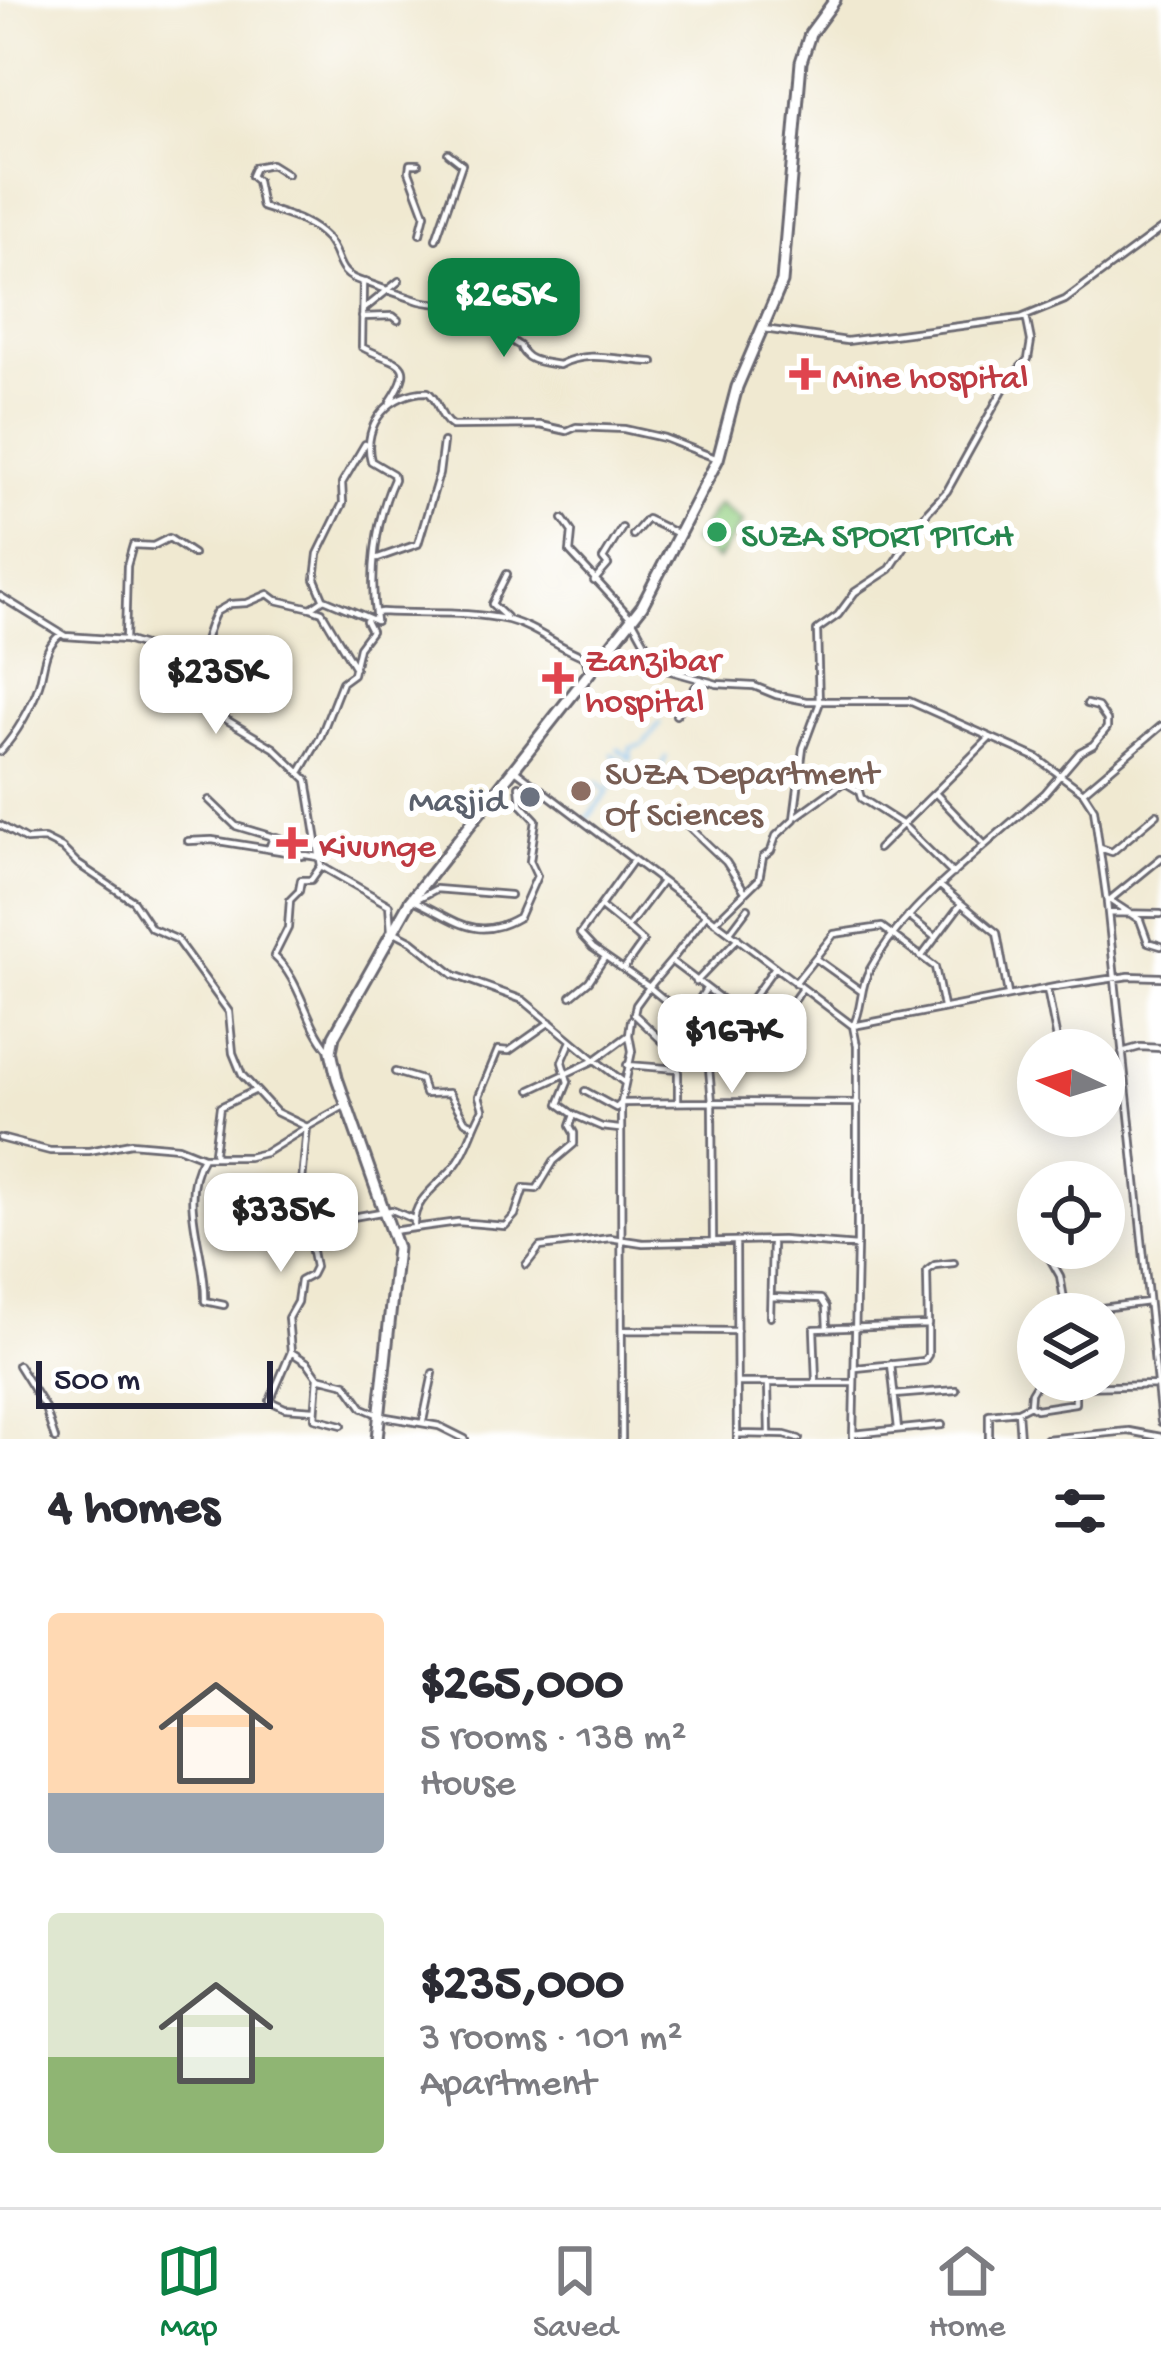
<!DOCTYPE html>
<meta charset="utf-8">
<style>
:root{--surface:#fff;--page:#f2f2f3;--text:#2b2b33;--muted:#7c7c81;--line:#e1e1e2;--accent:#0b8043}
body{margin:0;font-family:"Gochi Hand",sans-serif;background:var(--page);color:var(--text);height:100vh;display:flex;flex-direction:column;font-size:45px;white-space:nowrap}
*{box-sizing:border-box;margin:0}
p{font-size:39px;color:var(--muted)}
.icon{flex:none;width:66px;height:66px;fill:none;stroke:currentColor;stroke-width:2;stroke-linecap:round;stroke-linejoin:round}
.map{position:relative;height:1439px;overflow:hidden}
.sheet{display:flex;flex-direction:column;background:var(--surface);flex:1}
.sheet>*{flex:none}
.needle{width:78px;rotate:274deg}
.controls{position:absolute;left:1017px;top:1029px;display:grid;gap:24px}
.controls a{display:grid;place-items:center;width:108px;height:108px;border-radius:50%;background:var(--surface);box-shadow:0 6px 30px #0003;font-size:60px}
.scale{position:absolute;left:36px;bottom:30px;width:237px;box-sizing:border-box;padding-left:12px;border:6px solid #22223b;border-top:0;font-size:33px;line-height:42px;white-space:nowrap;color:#22223b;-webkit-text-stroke:9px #fff;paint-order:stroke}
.price{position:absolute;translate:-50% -102px;padding:0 27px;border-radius:24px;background:#fff;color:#222;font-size:39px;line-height:78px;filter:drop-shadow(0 3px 6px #0008)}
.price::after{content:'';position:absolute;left:50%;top:72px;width:36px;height:27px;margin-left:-18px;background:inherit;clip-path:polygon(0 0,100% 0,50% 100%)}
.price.current{background:var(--accent);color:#fff}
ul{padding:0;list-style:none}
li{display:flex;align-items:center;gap:36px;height:300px;padding:0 48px}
li span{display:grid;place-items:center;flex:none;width:336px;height:240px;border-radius:12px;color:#555}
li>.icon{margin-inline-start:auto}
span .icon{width:144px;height:144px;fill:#fffc;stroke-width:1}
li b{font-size:51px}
h2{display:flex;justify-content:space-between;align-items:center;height:144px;padding:0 48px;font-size:51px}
.tabs{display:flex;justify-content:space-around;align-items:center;height:168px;border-top:3px solid var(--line);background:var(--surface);font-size:33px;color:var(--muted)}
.tabs a{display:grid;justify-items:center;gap:6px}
.tabs .current{color:var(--accent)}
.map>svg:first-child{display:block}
.green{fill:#96d185;stroke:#5c7a60;stroke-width:3}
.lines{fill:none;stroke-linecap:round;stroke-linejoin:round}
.stream{stroke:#78bdef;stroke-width:3}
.street-casing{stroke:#6a6870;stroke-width:10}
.primary-casing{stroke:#6a6870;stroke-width:15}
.street{stroke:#fff;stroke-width:4.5}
.primary{stroke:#fff;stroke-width:9}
.health-dot{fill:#e0444e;stroke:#fff;stroke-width:4.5}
.leisure-dot{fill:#2e9e5b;stroke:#fff;stroke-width:4.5}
.education-dot{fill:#8d6e63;stroke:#fff;stroke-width:4.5}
.worship-dot{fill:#6b7280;stroke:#fff;stroke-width:4.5}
.labels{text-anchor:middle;stroke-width:12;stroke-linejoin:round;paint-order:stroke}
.health-label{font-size:36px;fill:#be3a42;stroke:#fff;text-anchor:start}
.leisure-label{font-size:36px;fill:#27864d;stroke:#fff;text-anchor:start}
.education-label{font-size:36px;fill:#785e54;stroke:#fff;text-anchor:start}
.worship-label{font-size:36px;fill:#5b616d;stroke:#fff;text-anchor:end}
</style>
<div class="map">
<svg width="1161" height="1439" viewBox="0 0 1161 1439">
<rect width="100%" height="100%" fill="#fff"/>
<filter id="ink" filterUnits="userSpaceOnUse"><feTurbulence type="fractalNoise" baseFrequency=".00833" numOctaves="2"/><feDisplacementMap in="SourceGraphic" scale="24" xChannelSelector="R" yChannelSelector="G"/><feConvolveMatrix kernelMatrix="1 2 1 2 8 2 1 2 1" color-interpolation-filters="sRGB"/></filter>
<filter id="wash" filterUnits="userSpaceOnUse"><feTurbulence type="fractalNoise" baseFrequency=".004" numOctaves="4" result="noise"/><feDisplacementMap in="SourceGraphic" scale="48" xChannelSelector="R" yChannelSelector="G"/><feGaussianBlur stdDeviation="2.7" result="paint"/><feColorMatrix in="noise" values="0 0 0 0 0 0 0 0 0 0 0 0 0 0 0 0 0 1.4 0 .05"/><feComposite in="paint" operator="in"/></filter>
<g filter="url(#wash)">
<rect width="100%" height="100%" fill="#f0e9d1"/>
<path class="green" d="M718,504L743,522L717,560L692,542Z"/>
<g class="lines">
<path class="stream" d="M645,742L660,723
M618,749L631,759L630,748L643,745
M612,754L624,764L610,786H615
M643,769L655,778L666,757
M587,819L608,792L596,782"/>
</g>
</g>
<g filter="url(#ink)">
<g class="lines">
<defs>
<path id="street" d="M418,164H410L409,171L425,214L420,234
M287,174L271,164L255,167L251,176L257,181L262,207C284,215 308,219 326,238C343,257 333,273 363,282L362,347C394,365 420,357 390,402
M436,239L462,164L448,153
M365,282C384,289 401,295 420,301C441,306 466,303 486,313C502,322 504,338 520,346C525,362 543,362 559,365C589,349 619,361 653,362
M363,310L399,281
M362,317L393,316L398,320
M764,329L847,341L1021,318L1065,300L1161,229
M563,519L572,532L570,552L632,619L648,648L666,666
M633,535L647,519L680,535
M378,558L418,544L439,474L443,442
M594,581L608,565L603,559L622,528
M0,596L65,636L125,640L160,651L187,682L205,692L227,720L274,748L307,780L321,866L389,905L391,930L412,941L454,975L523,1000L595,1060L629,1035L631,1020
M323,598L315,579L318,554L343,503L342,483L365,444
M311,608L322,612L355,668
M506,617L492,604L507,574
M376,621C369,576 375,521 394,479L393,474L371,461C361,424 391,391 428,392C441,402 437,416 452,426L540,425L567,431L576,427L624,429L664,438L718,459
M125,640L127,566L133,545L153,546L169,538L193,554
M606,653L717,684L754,686L776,695L806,701H909L1037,758L1083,792L1094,809L1107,902L1161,858
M185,679C204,661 204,633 216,612L230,604L247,603L268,594L276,600L311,608L324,599L376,621L375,613L382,612C424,615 466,610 508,620C536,627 557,647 585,657L588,668
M676,715L701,679
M0,752C16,734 31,709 39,685C45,666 43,647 61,634
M514,769L853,1026L857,1046V1246
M301,771L320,738L342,682L353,674L359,647L371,631L366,621
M1083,792L1161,726
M209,800L236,826L273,837L269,849
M797,816L844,782L859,791L861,798L903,825L953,874
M682,820L726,862L744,890
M0,825L26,840L44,839L62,848L78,864L133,901L151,928L176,939L229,1012L233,1053L242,1075L276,1112L307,1127L265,1153L248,1157H203L178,1147L131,1143L89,1151H50L0,1138
M276,837L296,844L302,856
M188,841L212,840L318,857
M985,845L1045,793L1080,752L1093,745L1107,728V720L1098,707L1087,704
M1100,848L1112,852L1157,814
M878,849L990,738
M321,866L311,880H301L299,891L290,900L288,928L274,956C301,980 305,1022 329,1050
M939,885L997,933L1008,994
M417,899L436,889L510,895
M415,901C456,919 475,943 519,917L537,876L530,861L536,820L521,804L519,786
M1111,901L1140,920L1148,942L1161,946
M1107,903L1161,1422
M601,907L627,928
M1108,913L1161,914
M908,916L936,938
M715,922L759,879L763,857L771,851L776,836L794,819L803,748L819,705L817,630L838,615L855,592L890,569L928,511L947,491L1008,381L1028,359L1031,341L1026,316
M730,932L748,908
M922,956L961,904
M815,958L834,934L882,927L935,967L943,1007
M671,961L706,915
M625,967L643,942L627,928L661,883
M775,967L741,1014L671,961L649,987L706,1034L712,1102L858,1103
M696,982L738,938
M795,983L815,958L861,991
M1047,989L1059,1050
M571,996L589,981L605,957
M853,1026L1055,987L1129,976L1161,977
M853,1026C863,1009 859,989 869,971C897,919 942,883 985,845L936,794
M762,1043L801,990
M670,1046L706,989
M1122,1052L1140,1047L1161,1048
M627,1065L678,1069L680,1058L634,1014L636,1005L649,987L593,948L580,934L632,862
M395,1072L421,1080L425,1094L449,1093L465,1121L474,1125
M1104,1073L1122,1071
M531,1090L595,1060L625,1083
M585,1091L616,1108L621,1103L712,1102L713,1241
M1104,1093L1126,1088
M678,1102V1072
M346,1105L307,1127L301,1193L315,1267L311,1275L300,1281L297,1302L288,1318L291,1352L308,1363L318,1377L346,1384L363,1408L377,1414
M1034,1106L1038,1105
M574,1115L602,1127L619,1129
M203,1157C177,1200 207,1254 205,1301L224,1305
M217,1157L214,1152L220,1107L254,1091
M276,1184L302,1189
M303,1217L336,1220L392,1210L413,1219
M414,1226C412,1198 443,1183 457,1163C469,1146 473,1126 483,1109L479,1096L498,1050L509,1051L550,1022
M392,1231L458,1222L505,1226L515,1215L524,1188L537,1189L554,1161L574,1144V1133L570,1126L574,1115L559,1104L568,1082L562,1062L571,1041
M736,1241L737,1439
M1044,1248L1060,1276L1065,1305
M526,1265L540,1247L610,1238L643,1243L782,1240L857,1246L853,1439
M771,1297L821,1299L826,1307L827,1328
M770,1317L772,1244
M1038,1320V1314L1062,1306L1094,1309L1148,1302
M623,1330L737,1331
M1038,1341V1355
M291,1352L270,1401L285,1408L314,1410
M891,1364L898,1429
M18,1365L45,1408L55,1439
M856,1368L924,1361L928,1355V1328
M318,1377L315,1418L342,1425
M816,1381L814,1329L928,1325L927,1271L935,1265L954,1263
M739,1383H853
M768,1383L769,1435
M1078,1387L1156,1385
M894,1395L956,1390
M1030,1405L1031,1393L1039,1380
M1018,1411L1020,1439
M380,1416L439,1426L465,1439
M423,1421L433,1373
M737,1434L785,1435L799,1439
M853,1434L942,1425
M622,1439L621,1103L632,1051L629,1035
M989,1439V1414L1018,1411L1030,1405L1036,1409L1075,1403V1380
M1046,1439L1129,1431L1161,1437"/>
<path id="primary" d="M377,1439L397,1248L337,1078L331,1051L334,1036L410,901L642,606L718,459L737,387L782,282L801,62L810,34L835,0"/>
</defs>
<use href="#street" class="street-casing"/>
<use href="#primary" class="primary-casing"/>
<use href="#street" class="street"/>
<use href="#primary" class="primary"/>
</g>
</g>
<g class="health-dot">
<path d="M799 356h12v12h12v12h-12v12h-12v-12h-12v-12h12z"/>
<path d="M552 660h12v12h12v12h-12v12h-12v-12h-12v-12h12z"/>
<path d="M286 825h12v12h12v12h-12v12h-12v-12h-12v-12h12z"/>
</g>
<circle class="leisure-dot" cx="717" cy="532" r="12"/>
<circle class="education-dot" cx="581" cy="791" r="12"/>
<circle class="worship-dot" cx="530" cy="797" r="12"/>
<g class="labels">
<g class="health-label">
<text x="832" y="387">Mine hospital</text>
<text x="585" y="670">Zanzibar<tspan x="585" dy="41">hospital</tspan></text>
<text x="319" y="856">Kivunge</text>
</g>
<g class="leisure-label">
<text x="741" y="545">SUZA SPORT PITCH</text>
</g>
<g class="education-label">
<text x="605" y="783">SUZA Department<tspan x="605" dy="41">Of Sciences</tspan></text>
</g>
<g class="worship-label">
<text x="506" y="810">Masjid</text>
</g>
</g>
</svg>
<div class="controls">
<a><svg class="needle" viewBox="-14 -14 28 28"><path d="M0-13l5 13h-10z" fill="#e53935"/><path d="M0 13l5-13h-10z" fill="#7c7c81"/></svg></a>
<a><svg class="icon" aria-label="locate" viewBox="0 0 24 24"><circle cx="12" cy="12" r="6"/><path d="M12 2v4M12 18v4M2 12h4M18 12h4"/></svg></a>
<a><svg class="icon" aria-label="layers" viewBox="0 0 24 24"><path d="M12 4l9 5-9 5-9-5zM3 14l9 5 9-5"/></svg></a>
</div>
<div class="scale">500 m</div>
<b class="price current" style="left:504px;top:360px">$265K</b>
<b class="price" style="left:216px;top:737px">$235K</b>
<b class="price" style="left:732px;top:1096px">$167K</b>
<b class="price" style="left:281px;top:1275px">$335K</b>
</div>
<section class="sheet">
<h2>4 homes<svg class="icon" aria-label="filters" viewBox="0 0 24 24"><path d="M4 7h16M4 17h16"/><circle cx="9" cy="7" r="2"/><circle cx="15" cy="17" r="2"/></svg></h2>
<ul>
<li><span style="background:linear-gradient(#ffd9b3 75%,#9aa5b1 0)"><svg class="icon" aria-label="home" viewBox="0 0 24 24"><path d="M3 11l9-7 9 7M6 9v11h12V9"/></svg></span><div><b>$265,000</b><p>5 rooms · 138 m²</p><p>House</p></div></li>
<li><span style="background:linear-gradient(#dfe7d0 60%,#8fb573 0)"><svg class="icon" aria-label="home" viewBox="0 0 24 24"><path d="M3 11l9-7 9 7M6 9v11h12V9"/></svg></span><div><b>$235,000</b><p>3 rooms · 101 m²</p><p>Apartment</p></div></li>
</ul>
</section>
<nav class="tabs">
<a class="current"><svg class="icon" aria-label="map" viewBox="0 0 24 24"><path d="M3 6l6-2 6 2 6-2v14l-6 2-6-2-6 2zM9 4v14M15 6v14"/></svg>Map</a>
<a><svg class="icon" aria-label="saved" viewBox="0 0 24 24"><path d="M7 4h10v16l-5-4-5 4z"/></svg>Saved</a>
<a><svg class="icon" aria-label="home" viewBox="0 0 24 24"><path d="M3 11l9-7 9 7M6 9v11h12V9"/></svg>Home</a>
</nav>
